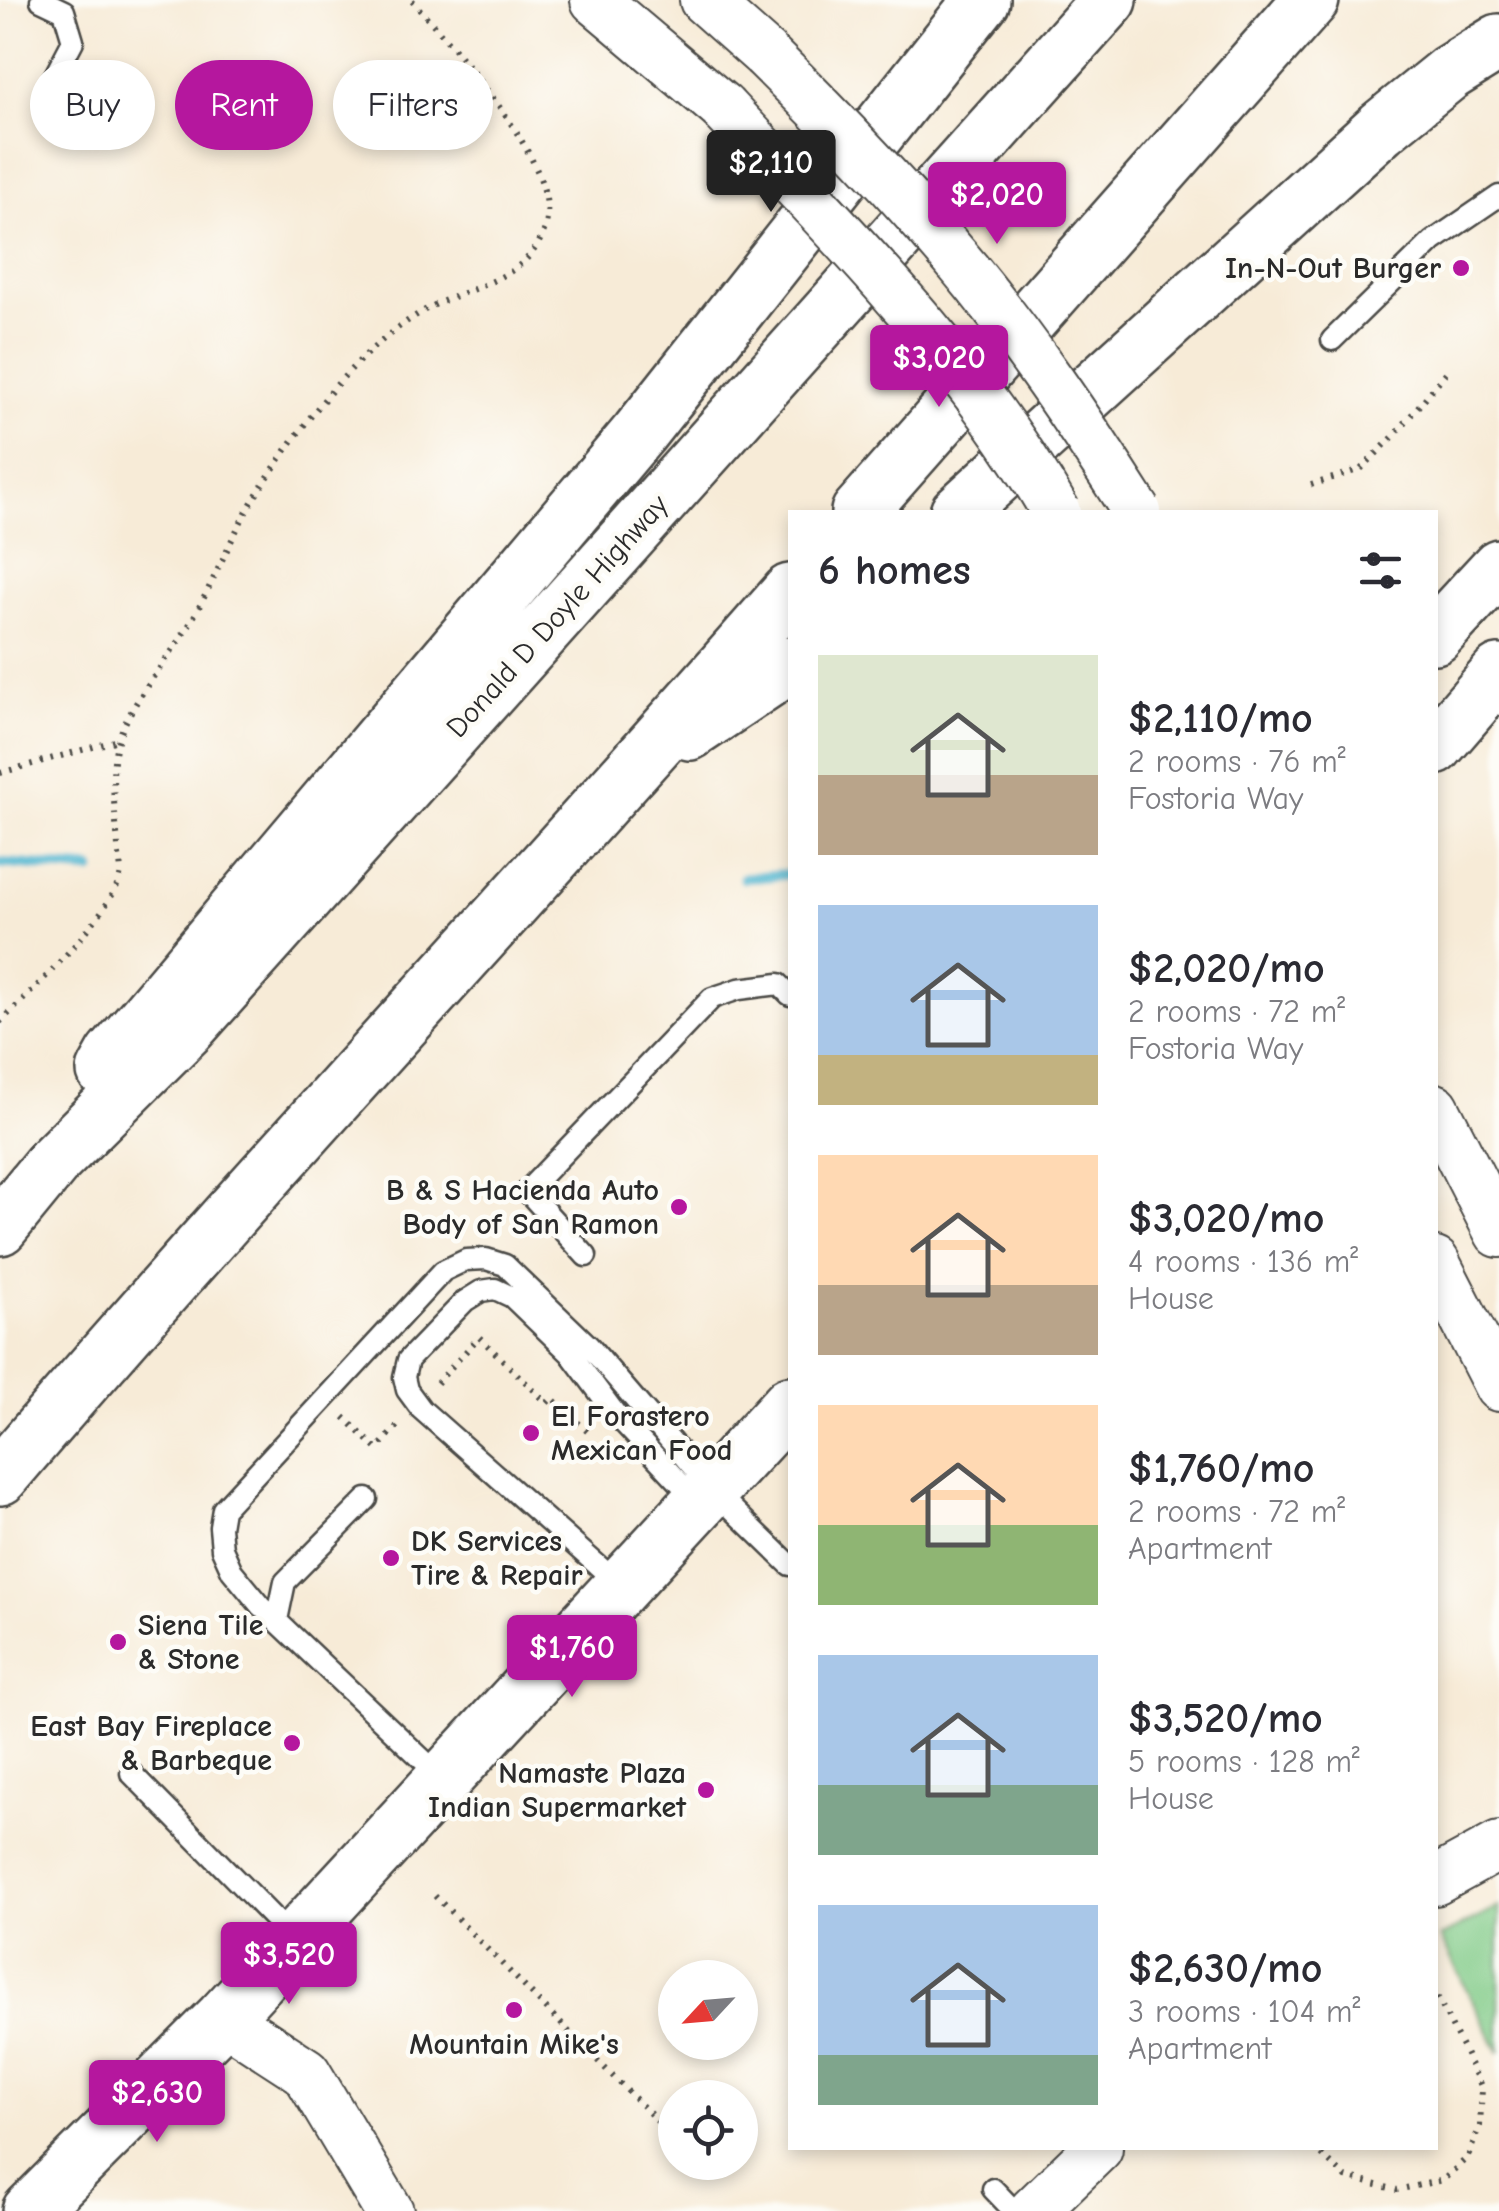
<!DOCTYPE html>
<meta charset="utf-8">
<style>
:root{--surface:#fff;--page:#f7f7f7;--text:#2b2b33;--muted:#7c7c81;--accent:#b5179e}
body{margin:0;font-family:"Comic Neue",sans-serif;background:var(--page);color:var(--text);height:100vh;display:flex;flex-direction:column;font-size:38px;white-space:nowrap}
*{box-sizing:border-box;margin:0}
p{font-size:32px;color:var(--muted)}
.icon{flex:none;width:55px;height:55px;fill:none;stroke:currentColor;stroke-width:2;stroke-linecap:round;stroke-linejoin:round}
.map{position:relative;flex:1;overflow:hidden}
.details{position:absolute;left:788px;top:510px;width:650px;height:1640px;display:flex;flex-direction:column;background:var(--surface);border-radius:0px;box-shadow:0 5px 15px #0003}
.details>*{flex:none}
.banner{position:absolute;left:30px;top:60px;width:608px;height:90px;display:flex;gap:20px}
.needle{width:65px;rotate:244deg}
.controls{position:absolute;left:658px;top:1960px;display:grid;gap:20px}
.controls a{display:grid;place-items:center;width:100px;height:100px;border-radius:50%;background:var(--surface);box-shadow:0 5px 15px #0003;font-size:50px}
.price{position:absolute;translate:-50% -85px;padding:0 22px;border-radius:10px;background:var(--accent);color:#fff;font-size:32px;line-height:65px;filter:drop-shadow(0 2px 5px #0008)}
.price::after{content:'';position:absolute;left:50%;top:60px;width:30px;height:22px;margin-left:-15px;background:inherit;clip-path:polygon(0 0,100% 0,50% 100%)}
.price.on{background:#222;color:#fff}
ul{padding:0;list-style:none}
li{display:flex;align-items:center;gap:30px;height:250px;padding:0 30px}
li span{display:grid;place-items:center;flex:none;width:280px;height:200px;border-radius:0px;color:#555}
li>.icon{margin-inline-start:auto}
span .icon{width:120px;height:120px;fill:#fffc;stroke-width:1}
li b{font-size:42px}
h2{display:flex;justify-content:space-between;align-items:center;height:120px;padding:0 30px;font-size:42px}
.pill{padding:0 35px;border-radius:45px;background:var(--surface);box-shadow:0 5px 15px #0003;font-size:35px;line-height:90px}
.pill.on{background:var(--accent);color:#fff}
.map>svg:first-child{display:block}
.green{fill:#81cb88;stroke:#567b5a;stroke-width:2.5}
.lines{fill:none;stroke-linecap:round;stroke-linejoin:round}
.stream{stroke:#50b5cf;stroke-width:11}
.service-casing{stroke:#4a4845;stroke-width:25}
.tertiary-casing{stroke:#4a4845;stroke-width:52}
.secondary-casing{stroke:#4a4845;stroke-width:60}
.motorway-casing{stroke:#4a4845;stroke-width:60}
.path{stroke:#4a4845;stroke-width:6;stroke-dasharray:2.5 8;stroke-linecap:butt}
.service{stroke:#fff;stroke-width:20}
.tertiary{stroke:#fff;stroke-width:48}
.secondary{stroke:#fff;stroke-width:55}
.motorway{stroke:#fff;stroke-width:55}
.tertiary-bridge-casing{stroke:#4a4845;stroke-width:52;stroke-linecap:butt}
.tertiary-bridge{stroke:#fff;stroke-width:48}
.poi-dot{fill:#b5179e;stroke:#fdfcf7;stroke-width:4}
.labels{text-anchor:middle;stroke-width:9;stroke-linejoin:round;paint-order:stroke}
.poi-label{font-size:30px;font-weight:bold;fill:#2b2b2b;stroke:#fdfcf7;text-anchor:end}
.street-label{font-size:30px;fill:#2b2b2b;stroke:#fdfcf7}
</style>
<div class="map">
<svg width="1499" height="2211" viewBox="0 0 1499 2211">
<rect width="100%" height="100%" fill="#fdfcf7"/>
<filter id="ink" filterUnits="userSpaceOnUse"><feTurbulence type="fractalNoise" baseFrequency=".01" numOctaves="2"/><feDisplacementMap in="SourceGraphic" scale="20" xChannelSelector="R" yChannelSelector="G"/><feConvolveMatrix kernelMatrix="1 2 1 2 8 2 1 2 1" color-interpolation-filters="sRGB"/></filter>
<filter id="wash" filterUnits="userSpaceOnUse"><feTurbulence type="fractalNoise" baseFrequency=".0048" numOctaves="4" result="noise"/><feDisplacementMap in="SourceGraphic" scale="40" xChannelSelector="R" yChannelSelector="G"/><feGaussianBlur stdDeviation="2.25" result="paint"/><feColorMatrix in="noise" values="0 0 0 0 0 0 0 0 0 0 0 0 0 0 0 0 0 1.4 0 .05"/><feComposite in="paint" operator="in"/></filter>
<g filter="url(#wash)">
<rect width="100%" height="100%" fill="#f7ebd7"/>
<path class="green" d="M1499,1907V2053L1440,1937Z"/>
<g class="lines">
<path class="stream" d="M0,863L91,870
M744,878L790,874"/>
</g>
</g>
<g filter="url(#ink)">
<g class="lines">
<defs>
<path id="service" d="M41,0L64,11L73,41L53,79
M1332,340L1433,241L1499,196
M586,1256L527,1191L712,998L739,989L779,984L790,995
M620,1585L421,1409L407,1390L404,1377L408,1360L465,1301L481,1291L495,1289L512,1297L570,1353L617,1416L696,1500
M277,1620L285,1582L367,1499
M131,1773L293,1938
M442,1778L261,1606L232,1571L222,1549L220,1527L223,1509L443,1271L466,1260L486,1259L505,1265L589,1346L710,1487L790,1565
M993,2189L1014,2211"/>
<path id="tertiary" d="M595,0L722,107
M704,0L765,54
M1435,1108L1499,1233
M1435,1262L1499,1387
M1435,1881L1499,1846
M223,2018L306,2072L389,2211
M1033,2211L1098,2148"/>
<path id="secondary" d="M1435,636L1499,567
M1435,747L1499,673
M30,2211L223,2018L790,1404"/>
<path id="motorway" d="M859,512L1311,0
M958,512L1381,128L1449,73L1499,42
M690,732L790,665
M105,1071L114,1055L639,433L982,0
M0,1227L54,1161L189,1027L1109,0
M0,1477C257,1177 530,889 790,592"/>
</defs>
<use href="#service" class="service-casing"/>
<use href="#tertiary" class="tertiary-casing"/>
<use href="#secondary" class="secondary-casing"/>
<use href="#motorway" class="motorway-casing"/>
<path class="path" d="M1311,485L1361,469L1395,435L1448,370
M0,773L118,740
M0,1022C30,994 111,914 120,877C122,869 119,857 118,847C116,813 107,768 120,735C136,694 170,658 192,620C217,576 234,528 262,486C306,419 355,351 425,310C467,286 528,282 545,228C565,167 450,45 412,0
M437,1383L479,1337L547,1403L552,1398L588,1432
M344,1417L377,1449L398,1425
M435,1896L675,2139
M1314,2148L1346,2177L1397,2190L1443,2180L1468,2157L1480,2126L1482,2088L1435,1992
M698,2162L716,2178"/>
<use href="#service" class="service"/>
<use href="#tertiary" class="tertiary"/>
<use href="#secondary" class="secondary"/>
<use href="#motorway" class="motorway"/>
<defs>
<path id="tertiary-bridge" d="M765,54C831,119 895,185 954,256C1022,336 1081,424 1137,512
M722,107C841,234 969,360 1056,512"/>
</defs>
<use href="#tertiary-bridge" class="tertiary-bridge-casing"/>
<use href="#tertiary-bridge" class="tertiary-bridge"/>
</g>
</g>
<g class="poi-dot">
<circle cx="1461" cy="268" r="10"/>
<circle cx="679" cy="1207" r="10"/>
<circle cx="531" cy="1433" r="10"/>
<circle cx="391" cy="1558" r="10"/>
<circle cx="118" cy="1642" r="10"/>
<circle cx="292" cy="1743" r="10"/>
<circle cx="706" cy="1790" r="10"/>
<circle cx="514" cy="2010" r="10"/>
</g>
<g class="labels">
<g class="poi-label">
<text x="1441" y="278">In-N-Out Burger</text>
<text x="659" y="1200">B &amp; S Hacienda Auto<tspan x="659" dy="34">Body of San Ramon</tspan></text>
<text x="551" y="1426" text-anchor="start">El Forastero<tspan x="551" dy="34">Mexican Food</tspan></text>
<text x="411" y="1551" text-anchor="start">DK Services<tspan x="411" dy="34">Tire &amp; Repair</tspan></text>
<text x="138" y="1635" text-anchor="start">Siena Tile<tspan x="138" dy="34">&amp; Stone</tspan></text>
<text x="272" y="1736">East Bay Fireplace<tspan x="272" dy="34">&amp; Barbeque</tspan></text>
<text x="686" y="1783">Namaste Plaza<tspan x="686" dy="34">Indian Supermarket</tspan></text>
<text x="514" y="2054" text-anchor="middle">Mountain Mike's</text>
</g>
<g class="street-label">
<text transform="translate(557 616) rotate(-48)" y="10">Donald D Doyle Highway</text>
</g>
</g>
</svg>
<div class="controls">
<a><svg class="needle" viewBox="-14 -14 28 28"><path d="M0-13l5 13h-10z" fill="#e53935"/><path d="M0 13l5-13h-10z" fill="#7c7c81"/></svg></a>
<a><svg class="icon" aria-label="locate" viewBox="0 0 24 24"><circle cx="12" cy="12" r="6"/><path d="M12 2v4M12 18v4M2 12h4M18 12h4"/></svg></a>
</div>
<b class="price on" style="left:771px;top:215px">$2,110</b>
<b class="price" style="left:997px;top:247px">$2,020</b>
<b class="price" style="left:939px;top:410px">$3,020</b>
<b class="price" style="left:572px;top:1700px">$1,760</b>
<b class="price" style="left:289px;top:2007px">$3,520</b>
<b class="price" style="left:157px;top:2145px">$2,630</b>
<div class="banner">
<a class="pill">Buy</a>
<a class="pill on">Rent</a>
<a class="pill">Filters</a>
</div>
<section class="details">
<h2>6 homes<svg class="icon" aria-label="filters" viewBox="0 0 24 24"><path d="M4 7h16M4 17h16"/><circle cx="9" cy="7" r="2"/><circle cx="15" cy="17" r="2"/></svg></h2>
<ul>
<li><span style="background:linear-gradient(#dfe7d0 60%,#b9a48a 0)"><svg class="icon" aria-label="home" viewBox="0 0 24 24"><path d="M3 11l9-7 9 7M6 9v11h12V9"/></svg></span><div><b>$2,110/mo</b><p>2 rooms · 76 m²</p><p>Fostoria Way</p></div></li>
<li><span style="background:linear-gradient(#a9c7e8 75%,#c2b280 0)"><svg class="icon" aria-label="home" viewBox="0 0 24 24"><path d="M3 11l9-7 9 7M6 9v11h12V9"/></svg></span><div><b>$2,020/mo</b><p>2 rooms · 72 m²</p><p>Fostoria Way</p></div></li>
<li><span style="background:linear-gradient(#ffd9b3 65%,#b9a48a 0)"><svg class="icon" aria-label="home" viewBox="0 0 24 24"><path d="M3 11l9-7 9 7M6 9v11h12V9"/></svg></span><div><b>$3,020/mo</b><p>4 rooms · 136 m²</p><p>House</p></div></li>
<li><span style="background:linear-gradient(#ffd9b3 60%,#8fb573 0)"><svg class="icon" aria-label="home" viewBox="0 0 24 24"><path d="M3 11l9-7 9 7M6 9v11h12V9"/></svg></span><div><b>$1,760/mo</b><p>2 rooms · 72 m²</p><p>Apartment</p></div></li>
<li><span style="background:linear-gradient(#a9c7e8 65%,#7fa58c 0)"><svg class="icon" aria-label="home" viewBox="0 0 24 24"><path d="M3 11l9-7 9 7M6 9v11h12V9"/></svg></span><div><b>$3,520/mo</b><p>5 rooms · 128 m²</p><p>House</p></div></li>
<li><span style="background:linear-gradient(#a9c7e8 75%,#7fa58c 0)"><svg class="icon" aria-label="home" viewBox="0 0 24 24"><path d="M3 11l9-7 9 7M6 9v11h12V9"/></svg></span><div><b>$2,630/mo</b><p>3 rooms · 104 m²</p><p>Apartment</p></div></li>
</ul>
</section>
</div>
